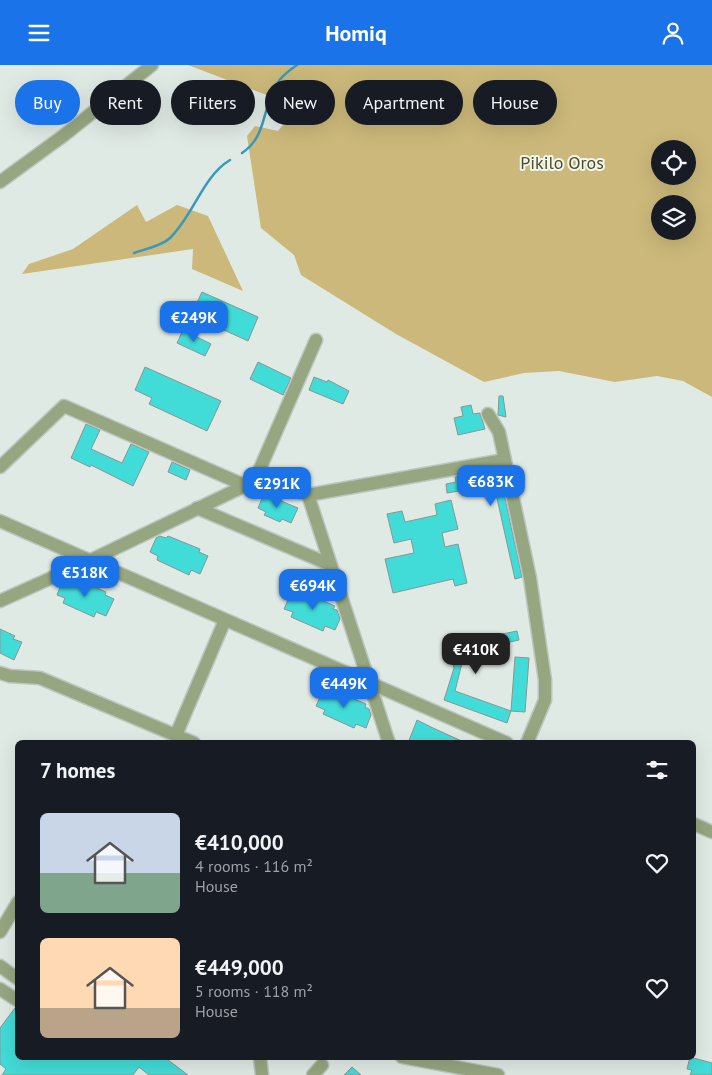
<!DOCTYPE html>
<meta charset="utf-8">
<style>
:root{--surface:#171b24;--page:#242831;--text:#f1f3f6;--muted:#9ea1a6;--accent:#1a73e8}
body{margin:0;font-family:"PT Sans",sans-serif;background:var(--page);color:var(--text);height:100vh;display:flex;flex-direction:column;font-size:19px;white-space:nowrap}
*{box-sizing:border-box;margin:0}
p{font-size:16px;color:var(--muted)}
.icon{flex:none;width:28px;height:28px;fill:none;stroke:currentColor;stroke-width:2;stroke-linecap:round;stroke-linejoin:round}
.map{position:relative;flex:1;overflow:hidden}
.sheet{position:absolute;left:15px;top:675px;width:681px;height:320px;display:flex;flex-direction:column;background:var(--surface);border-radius:8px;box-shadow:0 5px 20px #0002}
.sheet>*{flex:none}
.guide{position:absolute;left:15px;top:15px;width:682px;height:45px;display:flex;gap:10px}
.controls{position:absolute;left:651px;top:75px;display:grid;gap:10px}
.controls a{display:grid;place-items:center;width:45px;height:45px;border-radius:50%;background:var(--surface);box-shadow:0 5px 20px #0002;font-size:25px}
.price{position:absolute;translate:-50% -42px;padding:0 11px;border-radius:10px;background:var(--accent);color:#fff;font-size:16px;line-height:32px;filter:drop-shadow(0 1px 2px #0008)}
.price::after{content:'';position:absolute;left:50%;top:30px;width:15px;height:11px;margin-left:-8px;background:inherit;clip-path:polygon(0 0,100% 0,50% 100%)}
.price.current{background:#222;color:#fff}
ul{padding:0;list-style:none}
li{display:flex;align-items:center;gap:15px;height:125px;padding:0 25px}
li span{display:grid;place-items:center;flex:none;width:140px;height:100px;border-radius:8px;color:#555}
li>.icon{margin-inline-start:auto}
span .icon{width:60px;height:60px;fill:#fffc;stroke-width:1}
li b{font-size:21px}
h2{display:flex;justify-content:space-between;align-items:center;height:60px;padding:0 25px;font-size:21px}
.pill{padding:0 18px;border-radius:22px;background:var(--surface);box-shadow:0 5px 20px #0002;font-size:18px;line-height:45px}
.pill.current{background:var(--accent);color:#fff}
header{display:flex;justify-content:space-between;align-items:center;height:65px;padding:0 25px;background:var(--accent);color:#fff;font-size:22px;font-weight:800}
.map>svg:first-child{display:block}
.green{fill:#cbb87a;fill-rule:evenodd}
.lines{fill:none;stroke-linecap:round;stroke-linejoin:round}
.stream{stroke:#3b98ba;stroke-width:2.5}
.building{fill:#42dcd8;stroke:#889594}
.minor-casing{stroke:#bcc5c0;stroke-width:15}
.minor{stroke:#96a680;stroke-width:12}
.labels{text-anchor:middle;stroke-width:4;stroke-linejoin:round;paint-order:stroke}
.park-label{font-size:18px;fill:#564a20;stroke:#edf8f1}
</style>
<header><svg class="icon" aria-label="menu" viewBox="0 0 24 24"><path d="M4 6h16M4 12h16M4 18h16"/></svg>Homiq<svg class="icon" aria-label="person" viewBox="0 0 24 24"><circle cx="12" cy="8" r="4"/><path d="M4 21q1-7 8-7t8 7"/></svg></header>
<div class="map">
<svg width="712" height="1010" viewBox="0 0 712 1010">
<rect width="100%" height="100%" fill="#e0eae4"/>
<path class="green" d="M188,0H712V332L683,316L657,311L615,317L559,306L524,308L484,317L396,269L301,210L294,190L261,163L247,71L255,61L278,66L298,42ZM660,84H688V111H660ZM660,139H688V166H660Z
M137,140L146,157L177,140L208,151L243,226L192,204L193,184L22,209L29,199L73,184Z"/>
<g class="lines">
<path class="stream" d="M242,88C267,72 262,42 277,19C281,11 290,5 297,0
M134,188C145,184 162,181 170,173C194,150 202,112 230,95"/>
</g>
<path class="building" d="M202,227L258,252L248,276L191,250Z
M183,265L211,279L205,291L177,278Z
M258,297L291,313L283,330L250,314Z
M145,302L221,336L207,366L149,339L152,333L135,325Z
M314,312L327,317L328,315L349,326L343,339L309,325Z
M499,331H503L506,352L498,350Z
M471,340L473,349L480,348L485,364L458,370L454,353L463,351L461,342Z
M86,359L100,365L91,384L122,398L131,379L149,387L133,421L91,400L90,402L71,393Z
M172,397L190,405L186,415L168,407Z
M499,405L522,512L515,514L494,420L447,428L446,419L456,417L455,412L486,406L488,415Z
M264,429L298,443L291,458L282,454L280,457L264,450L266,447L258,443Z
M451,435L458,464L442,468L445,482L458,479L467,518L455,521L453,514L393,528L385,494L414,488L411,474L394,478L387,449L402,446L405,457L437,450L435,439Z
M160,471L166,473L168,471L200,484L199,487L208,491L200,509L191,505L189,510L157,495L158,491L150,487L156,473Z
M74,513L106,527L105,530L114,534L106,551L96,547L94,552L63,538L65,533L57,530L62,517L68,514L73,516Z
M292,526L301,530L302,527L335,541L333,544L337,545L340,554L335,565L325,561L323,566L291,552L293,547L284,544Z
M0,564L15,571L13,574L22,577L14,595L0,588Z
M517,566L519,575L483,583L484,589L463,594L455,626L511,646L507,658L444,635L454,603L448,580Z
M515,592L529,593L525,647L511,646Z
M324,624L332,628L334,625L366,639L365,642L369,644L371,650L366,663L356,659L354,663L323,649L325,645L316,641Z
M417,655L433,663L466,678H408Z
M15,943H18V992H164L188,1010H149L139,1002L133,1010H2L6,1004L0,999V963Z
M690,992L712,998V1010H690L692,1005L687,1004Z
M352,1002L361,1010H344Z"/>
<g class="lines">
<defs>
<path id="minor" d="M0,117L63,71L152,0
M488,349L499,367L530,513L545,615V635L527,678
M0,402L64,341L244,420
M255,415L316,275
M308,430L389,678
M197,443L331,500
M0,456L507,678
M0,536L89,496L263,412L308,430L504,395
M0,608L10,611L40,613L194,678
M176,670L225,555
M694,759L712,767
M0,867L18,837
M0,901L18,914
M0,924L17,935
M260,992L262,1010
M402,992L498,1010
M313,1010L322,1000"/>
</defs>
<use href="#minor" class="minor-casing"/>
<use href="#minor" class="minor"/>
</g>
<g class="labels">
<g class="park-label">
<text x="562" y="104">Pikilo Oros</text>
</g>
</g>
</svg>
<div class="controls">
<a><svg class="icon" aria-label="locate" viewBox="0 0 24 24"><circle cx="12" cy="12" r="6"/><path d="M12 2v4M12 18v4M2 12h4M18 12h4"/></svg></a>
<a><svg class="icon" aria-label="layers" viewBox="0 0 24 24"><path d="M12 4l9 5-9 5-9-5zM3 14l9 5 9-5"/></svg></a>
</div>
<b class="price" style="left:194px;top:278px">€249K</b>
<b class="price" style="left:491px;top:442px">€683K</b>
<b class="price" style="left:277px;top:444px">€291K</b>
<b class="price" style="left:85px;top:533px">€518K</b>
<b class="price" style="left:313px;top:546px">€694K</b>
<b class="price current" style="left:476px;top:610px">€410K</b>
<b class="price" style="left:344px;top:644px">€449K</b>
<div class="guide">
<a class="pill current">Buy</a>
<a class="pill">Rent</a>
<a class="pill">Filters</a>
<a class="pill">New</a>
<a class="pill">Apartment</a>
<a class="pill">House</a>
</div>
<section class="sheet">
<h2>7 homes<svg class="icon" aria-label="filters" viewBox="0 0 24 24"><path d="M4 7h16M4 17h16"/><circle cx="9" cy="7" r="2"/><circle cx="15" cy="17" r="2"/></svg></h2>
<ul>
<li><span style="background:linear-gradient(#c9d6e8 60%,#7fa58c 0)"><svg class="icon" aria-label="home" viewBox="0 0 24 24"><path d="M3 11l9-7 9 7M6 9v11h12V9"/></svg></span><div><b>€410,000</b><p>4 rooms · 116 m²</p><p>House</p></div><svg class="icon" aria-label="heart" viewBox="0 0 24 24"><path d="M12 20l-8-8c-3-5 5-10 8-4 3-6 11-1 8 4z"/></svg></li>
<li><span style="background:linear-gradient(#ffd9b3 70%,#b9a48a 0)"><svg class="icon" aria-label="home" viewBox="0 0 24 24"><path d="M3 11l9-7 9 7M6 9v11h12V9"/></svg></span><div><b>€449,000</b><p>5 rooms · 118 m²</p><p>House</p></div><svg class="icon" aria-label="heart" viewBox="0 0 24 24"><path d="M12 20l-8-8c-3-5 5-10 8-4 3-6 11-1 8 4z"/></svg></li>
</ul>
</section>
</div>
